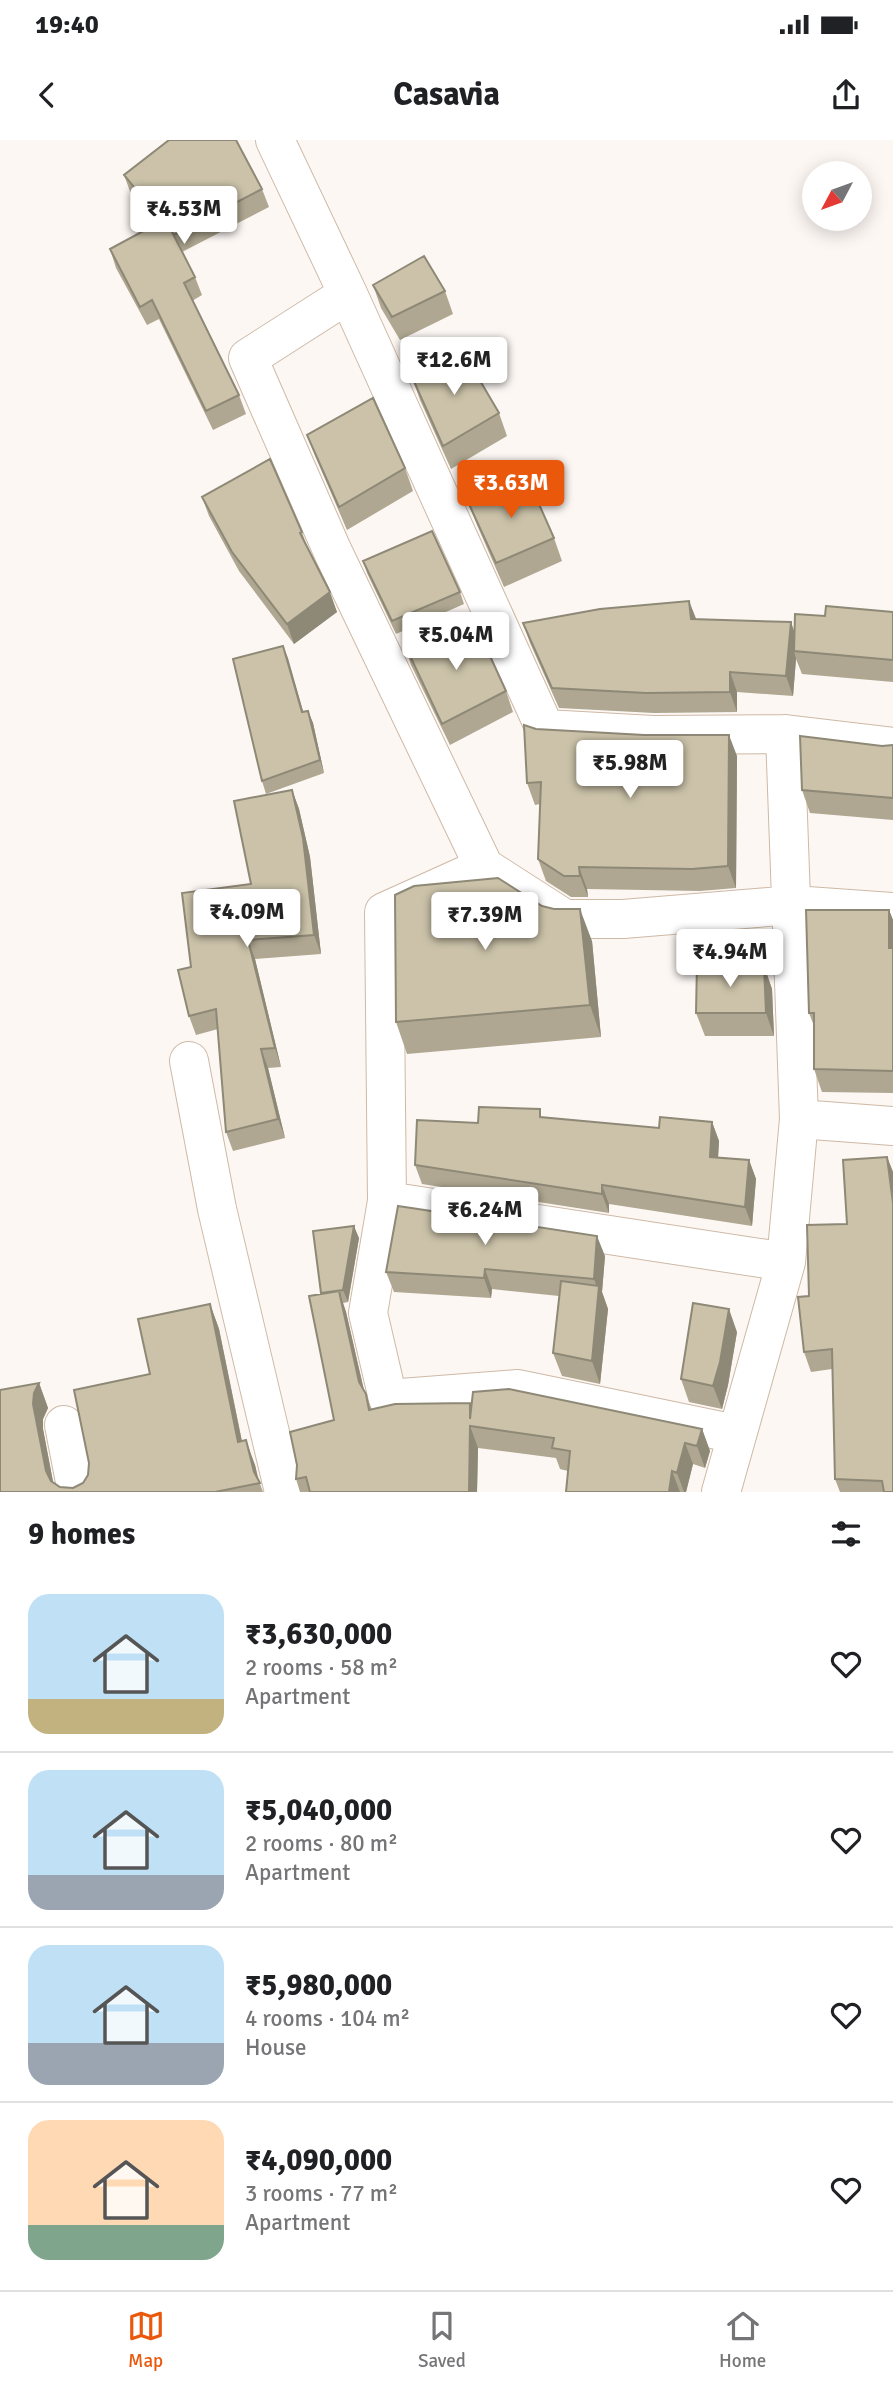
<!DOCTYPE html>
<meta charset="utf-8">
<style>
:root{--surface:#fff;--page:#f6f6f6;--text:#202124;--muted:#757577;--line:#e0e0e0;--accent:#ea580c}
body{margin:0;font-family:Signika,sans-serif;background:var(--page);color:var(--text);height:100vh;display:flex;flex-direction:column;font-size:26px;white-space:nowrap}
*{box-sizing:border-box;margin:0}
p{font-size:23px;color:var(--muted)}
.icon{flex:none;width:38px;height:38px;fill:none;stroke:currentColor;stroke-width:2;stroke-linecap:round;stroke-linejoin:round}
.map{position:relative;height:1352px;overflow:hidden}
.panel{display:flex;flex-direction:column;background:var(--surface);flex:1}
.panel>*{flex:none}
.needle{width:46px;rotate:229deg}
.fabs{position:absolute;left:802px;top:21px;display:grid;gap:14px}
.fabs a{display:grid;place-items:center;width:70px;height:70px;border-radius:50%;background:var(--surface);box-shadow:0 4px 18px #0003;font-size:35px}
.price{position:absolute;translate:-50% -60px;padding:0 16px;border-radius:7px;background:#fff;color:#222;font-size:23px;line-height:46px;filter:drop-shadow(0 2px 4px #0008)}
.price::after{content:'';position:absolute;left:50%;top:42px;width:21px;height:16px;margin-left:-10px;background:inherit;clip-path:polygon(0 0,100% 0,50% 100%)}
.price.selected{background:var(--accent);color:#fff}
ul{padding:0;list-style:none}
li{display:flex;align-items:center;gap:21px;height:175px;padding:0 28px}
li+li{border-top:2px solid var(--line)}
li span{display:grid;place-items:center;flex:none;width:196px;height:140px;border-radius:21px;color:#555}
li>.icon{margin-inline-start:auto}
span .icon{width:84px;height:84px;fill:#fffc;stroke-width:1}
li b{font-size:30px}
h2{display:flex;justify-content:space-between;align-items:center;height:84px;padding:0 28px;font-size:30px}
.status{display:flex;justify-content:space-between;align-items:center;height:49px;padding:0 35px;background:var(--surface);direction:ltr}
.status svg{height:19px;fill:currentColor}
header{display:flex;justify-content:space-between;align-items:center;height:91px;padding:0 28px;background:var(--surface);font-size:32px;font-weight:800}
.dock{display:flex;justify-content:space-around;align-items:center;height:98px;border-top:2px solid var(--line);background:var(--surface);font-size:19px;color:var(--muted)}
.dock a{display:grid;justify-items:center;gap:4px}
.dock .selected{color:var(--accent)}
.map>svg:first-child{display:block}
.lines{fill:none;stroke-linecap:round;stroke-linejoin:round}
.minor-casing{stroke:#ceb9a6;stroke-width:40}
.minor{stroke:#fff;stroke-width:38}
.wall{fill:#afa791}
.shaded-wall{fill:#8e8876}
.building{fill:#cbc2a9;stroke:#8e8876;stroke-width:2}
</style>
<div class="status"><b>19:40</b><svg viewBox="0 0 49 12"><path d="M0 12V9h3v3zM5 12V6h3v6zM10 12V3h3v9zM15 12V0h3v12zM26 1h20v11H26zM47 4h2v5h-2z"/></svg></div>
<header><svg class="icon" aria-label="back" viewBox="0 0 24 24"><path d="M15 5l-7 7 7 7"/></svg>Casavia<svg class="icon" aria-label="share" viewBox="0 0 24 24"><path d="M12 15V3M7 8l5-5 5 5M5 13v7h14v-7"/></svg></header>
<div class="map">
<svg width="893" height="1352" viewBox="0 0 893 1352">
<rect width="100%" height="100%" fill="#fcf7f3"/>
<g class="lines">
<defs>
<path id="minor" d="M275,0L348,154L545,589L653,595L785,594L893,607
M348,154L248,218L332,410L484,727L565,779H623L793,765L893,772
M484,727L384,772L387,1061L786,1122
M189,921L217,1069L284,1352
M799,979L893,986
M387,1061L368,1173L388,1259L518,1249L736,1294
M64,1285L77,1352
M721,1352L786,1122L799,979L785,594"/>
</defs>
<use href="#minor" class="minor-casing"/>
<use href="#minor" class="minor"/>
</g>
<path class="wall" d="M124,35L262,49L269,67L182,112L195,137L202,155L192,161L239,255L246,274L213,290L159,179L147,185L116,128L110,109L156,84L131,54Z
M373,145L445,151L453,174L400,200L381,168Z
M412,237L499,273L507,296L451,329L420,260Z
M307,295L405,328L413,351L347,390L316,318Z
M202,357L302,392L307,407L337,472L294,504L239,431L209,376Z
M468,362L554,398L562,421L504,447L477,385Z
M363,421L460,452L464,464L396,494L367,433Z
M689,461L696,480L794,492L825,476L893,472V542L802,534L796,519L793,556L737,552V572L654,573L559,568L530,503L523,483Z
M404,503L506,551L513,572L450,605L411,525Z
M283,506L303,572L308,571L313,583L324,633L266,654L262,641Z
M536,589L737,616L736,748L700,751L587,749L588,757H571L546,741L538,719L540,664L535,665L527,643Z
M893,605V680L810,673L802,650L882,606Z
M292,650L299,669L310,717L321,814L255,819L281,927L268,928L285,998L233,1011L226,992L218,889L196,895L189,876L191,827L251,744Z
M889,770L893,780V953L822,952L814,929V886L809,873Z
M592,801L601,897L407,914L396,882Z
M764,826L772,849L774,896H705L696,873Z
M543,977L659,988L712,982L719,1001L718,1017L749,1020L756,1039L752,1086L609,1064V1073L422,1044L415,1025L478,983Z
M887,1017L893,1032V1352H840L835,1339L832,1229L811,1232L804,1212L809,1156L847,1084Z
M313,1091L359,1098L348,1162L343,1163L346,1172L364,1250L372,1270L471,1267L702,1289L710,1311L705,1328L693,1324L686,1352H566L568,1331L560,1329L556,1318L478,1308L477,1352H300L296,1339L334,1280L321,1154Z
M605,1116L602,1152L608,1169L600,1244L562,1236L553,1213L559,1156L492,1149L491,1158L394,1152L386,1132Z
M210,1164L219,1189L242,1301L255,1325L259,1341L263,1352H0L39,1243L48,1268L43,1279V1289L53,1342L60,1347L73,1348L83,1343L88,1335L89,1323L150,1234Z
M737,1192L728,1245L722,1269L689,1262L681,1239Z"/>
<path class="shaded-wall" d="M330,452L337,472L294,504L287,484Z
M689,461L697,481L691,479Z
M791,482L798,502L794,511L796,519L793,556L786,536Z
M283,506L288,518L307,585L302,572Z
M730,532L737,552V572L730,552Z
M308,571L313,583L324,633L320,620Z
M729,595L737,616L736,748L728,726Z
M292,650L299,669L310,717L321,814L314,795Z
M579,727L587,749L588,757L580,736Z
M580,769L592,801L601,897L590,865Z
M889,770L893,780V818L889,808Z
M248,800L255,819L281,927L275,908Z
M764,826L772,849L774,896L766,873Z
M261,909L268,928L285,998L278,979Z
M712,982L719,1001L717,1036L710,1017Z
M887,1017L893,1032V1063Z
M749,1020L756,1039L752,1086L745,1067Z
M602,1045L609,1064V1073L602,1054Z
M354,1086L359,1098L348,1162L343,1150Z
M597,1096L605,1116L602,1152L608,1169L600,1244L592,1221L599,1153L594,1139Z
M485,1129L492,1149L491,1158L484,1138Z
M339,1151L346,1172L367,1264L359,1242Z
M210,1164L219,1189L247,1327L238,1302Z
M729,1169L737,1192L728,1245L722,1269L713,1246Z
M39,1243L48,1268L43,1279V1289L55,1352L46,1331L33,1264L34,1253Z
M470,1286L478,1308L477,1352H469Z
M702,1289L710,1311L705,1328L697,1306Z
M246,1300L255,1325L259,1343L254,1332Z
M685,1303L693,1324L686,1352H684L677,1333Z
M672,1331L680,1352H669Z"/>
<path class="building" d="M169,0H236L262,49L174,95L172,92L195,137L184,143L239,255L206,271L152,160L140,167L110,109L162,81L124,35Z
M424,116L445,151L392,177L373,145Z
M462,210L499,273L443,306L412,237Z
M373,258L405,328L339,367L307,295Z
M270,319L302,392L300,393L330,452L287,484L232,412L202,357Z
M527,337L554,398L496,423L468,362Z
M432,391L460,452L392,481L363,421Z
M689,461L691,479L791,482L786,536L730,532V552L646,553L552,548L523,483L600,469Z
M826,466L893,472V520L794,511L795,474L825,476Z
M478,490L506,551L442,584L404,503Z
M283,506L302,572L308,571L320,620L262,641L233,519Z
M524,585L536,589L644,595H729L728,726L692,729L579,727L580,736H564L538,719L541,642L527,643Z
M800,596L882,606L893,605V658L802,650Z
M292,650L303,698L314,795L248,800L275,908L261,909L278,979L226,992L216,869L189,876L178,830L191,827L182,753L251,744L234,661Z
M498,738L542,766L554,769H580L590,865L396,882L395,755L414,746Z
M806,770H889V808H893V931L814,929V873H809Z
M697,822L764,826L766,873H696Z
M479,967L540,969V977L659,988L660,977L712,982L710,1017L749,1020L745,1067L602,1045V1054L415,1025L417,980L478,983Z
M887,1017L893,1063V1352H884L882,1341L835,1339L832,1209L804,1212L798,1157L809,1156L807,1085L847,1084L843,1020Z
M398,1066L597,1096L594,1139L485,1129L484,1138L386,1132Z
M354,1086L343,1150L321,1153L313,1091Z
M561,1141L599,1146L592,1221L553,1213Z
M339,1151L359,1242L366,1254L369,1270L395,1264L470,1263V1279L473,1252L509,1249L702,1289L697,1306L685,1303L677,1333L672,1331L669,1352H566L570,1311L552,1308L554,1298L470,1286L469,1352H310L306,1337L296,1339L297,1325L290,1292L334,1280L309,1156Z
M693,1163L729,1169L720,1222L713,1246L681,1239Z
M210,1164L238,1302L246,1300L254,1332L260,1343L215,1352H0V1250L39,1243L34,1253L33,1264L46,1331L51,1341L60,1347L73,1348L83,1343L88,1335L89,1323L74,1250L150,1234L138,1179Z"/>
</svg>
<div class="fabs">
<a><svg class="needle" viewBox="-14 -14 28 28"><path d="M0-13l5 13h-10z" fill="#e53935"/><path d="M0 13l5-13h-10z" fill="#757577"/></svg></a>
</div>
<b class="price" style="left:184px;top:106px">₹4.53M</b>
<b class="price" style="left:454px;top:257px">₹12.6M</b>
<b class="price selected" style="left:511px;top:380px">₹3.63M</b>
<b class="price" style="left:456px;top:532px">₹5.04M</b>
<b class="price" style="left:630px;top:660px">₹5.98M</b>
<b class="price" style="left:247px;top:809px">₹4.09M</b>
<b class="price" style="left:485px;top:812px">₹7.39M</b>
<b class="price" style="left:730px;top:849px">₹4.94M</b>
<b class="price" style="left:485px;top:1107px">₹6.24M</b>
</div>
<section class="panel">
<h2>9 homes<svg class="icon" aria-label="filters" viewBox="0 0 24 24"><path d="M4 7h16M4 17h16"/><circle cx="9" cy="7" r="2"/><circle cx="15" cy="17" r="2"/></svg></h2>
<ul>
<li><span style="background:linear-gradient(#bfe0f5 75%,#c2b280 0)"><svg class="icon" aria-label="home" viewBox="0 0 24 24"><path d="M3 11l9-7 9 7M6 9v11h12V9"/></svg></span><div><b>₹3,630,000</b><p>2 rooms · 58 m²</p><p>Apartment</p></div><svg class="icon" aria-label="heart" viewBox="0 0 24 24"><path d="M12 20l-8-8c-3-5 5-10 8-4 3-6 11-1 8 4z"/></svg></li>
<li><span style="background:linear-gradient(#bfe0f5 75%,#9aa5b1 0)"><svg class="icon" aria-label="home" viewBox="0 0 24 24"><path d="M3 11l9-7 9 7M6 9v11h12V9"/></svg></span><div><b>₹5,040,000</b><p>2 rooms · 80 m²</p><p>Apartment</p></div><svg class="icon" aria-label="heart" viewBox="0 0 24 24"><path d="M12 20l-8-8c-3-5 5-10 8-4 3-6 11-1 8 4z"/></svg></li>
<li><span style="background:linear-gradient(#bfe0f5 70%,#9aa5b1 0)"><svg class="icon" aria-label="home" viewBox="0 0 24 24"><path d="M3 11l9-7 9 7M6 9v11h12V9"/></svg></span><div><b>₹5,980,000</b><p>4 rooms · 104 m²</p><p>House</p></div><svg class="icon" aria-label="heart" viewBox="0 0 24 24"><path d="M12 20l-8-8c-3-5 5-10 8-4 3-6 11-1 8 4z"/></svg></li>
<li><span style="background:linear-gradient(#ffd9b3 75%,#7fa58c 0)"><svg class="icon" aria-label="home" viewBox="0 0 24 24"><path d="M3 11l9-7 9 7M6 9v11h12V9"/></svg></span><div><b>₹4,090,000</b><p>3 rooms · 77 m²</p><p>Apartment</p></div><svg class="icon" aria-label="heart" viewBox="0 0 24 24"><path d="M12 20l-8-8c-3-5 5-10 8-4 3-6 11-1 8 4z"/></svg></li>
</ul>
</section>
<nav class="dock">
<a class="selected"><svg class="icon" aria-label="map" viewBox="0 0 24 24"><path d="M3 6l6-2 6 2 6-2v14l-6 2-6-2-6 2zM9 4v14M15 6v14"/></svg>Map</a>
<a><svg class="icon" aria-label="saved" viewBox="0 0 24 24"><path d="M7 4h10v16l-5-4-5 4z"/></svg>Saved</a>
<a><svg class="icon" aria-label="home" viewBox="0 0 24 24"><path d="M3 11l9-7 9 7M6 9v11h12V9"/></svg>Home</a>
</nav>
